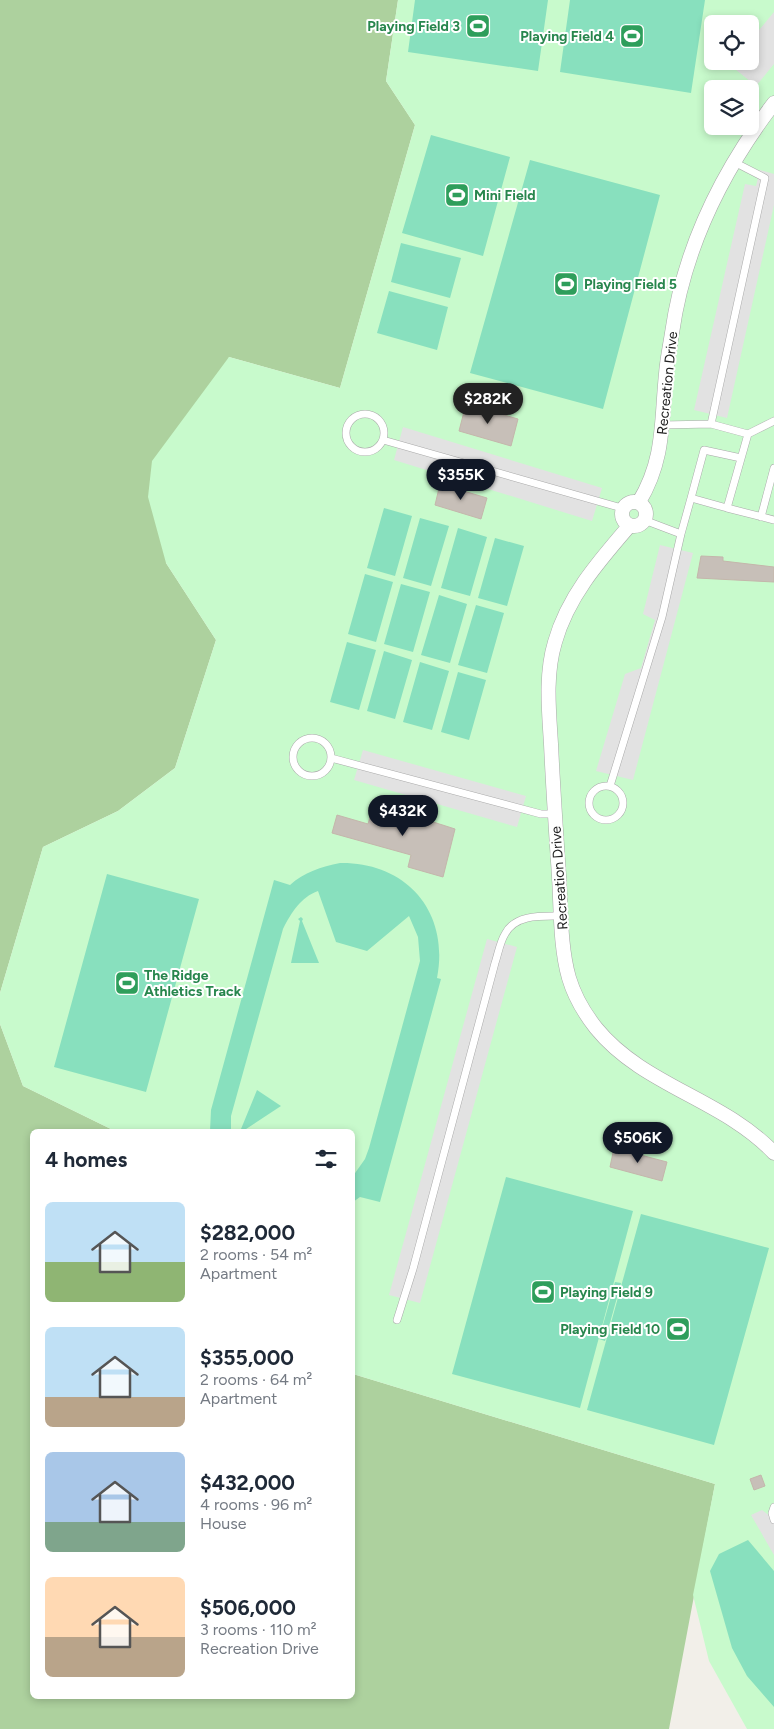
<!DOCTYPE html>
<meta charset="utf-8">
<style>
:root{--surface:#fff;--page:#f6f6f7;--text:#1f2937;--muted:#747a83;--accent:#111827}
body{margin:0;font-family:Figtree,sans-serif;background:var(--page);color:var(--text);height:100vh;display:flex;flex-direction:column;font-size:19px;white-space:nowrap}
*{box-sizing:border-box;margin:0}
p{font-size:16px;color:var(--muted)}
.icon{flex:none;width:28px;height:28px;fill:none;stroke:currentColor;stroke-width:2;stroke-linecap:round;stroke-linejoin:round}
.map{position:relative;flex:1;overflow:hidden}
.side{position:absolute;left:30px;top:1129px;width:325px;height:570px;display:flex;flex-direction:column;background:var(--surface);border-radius:8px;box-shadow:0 2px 8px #0003}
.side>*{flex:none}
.fabs{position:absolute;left:704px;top:15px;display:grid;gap:10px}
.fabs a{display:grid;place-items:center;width:55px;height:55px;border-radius:8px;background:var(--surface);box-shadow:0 2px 8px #0003;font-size:25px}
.price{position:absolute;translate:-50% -42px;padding:0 11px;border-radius:18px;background:var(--accent);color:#fff;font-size:16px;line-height:32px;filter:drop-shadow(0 1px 2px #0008)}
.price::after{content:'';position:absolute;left:50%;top:30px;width:15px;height:11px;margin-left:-8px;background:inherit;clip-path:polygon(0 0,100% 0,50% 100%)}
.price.current{background:#222;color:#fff}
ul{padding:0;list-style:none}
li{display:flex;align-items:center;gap:15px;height:125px;padding:0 15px}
li span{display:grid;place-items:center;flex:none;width:140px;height:100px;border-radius:8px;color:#555}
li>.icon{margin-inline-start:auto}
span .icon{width:60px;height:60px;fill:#fffc;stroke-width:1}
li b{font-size:21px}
h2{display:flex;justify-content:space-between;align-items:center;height:60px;padding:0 15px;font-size:21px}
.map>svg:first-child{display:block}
.forest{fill:#add19e}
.park{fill:#c8facc;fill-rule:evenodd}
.pitch{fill:#88e0be}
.parking{fill:#e2e2e2}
.building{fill:#c7bfb8;stroke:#c4b6ab}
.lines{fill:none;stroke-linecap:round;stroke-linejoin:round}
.lane-casing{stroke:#a9a9a9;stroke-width:8}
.street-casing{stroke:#a9a9a9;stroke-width:15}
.lane{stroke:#fff;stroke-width:7}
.street{stroke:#fff;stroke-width:14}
.labels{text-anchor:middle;stroke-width:4;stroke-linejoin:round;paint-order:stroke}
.leisure-label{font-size:14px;font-weight:bold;fill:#27864d;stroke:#fff;text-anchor:start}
.street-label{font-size:14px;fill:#222;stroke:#fff}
</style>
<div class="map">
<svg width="774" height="1729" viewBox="0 0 774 1729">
<rect width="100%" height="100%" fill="#f2efe9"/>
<path class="forest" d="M0,0H398L386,81L415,125L340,388L229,357L166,563L216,640L175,768L118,811L43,847L0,993Z
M0,1024L23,1086L115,1131H32V1696H352L353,1374L715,1484L669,1729H0Z"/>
<path class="park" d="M398,0H774V1729H747L709,1661L693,1595L715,1484L353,1374L352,1131H115L23,1086L0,1024V993L43,847L118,811L175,768L216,640L166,563L148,497L152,461L229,357L340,388L415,125L386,81ZM712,24H750V61H712ZM712,89H750V126H712Z"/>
<path class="pitch" d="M415,0H548L538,71L408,52Z
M570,0H705L691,93L560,72Z
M431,135L510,157L483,256L402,233Z
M530,160L660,195L603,409L470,373Z
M401,243L461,258L450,298L391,282Z
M389,291L448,307L437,350L377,333Z
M384,508L412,516L395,576L367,568Z
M420,518L449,526L431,586L403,578Z
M458,528L487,537L470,596L441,588Z
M495,538L524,546L507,606L478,598Z
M365,574L393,582L376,642L348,634Z
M401,584L430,592L413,652L384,644Z
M439,595L467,604L450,663L421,655Z
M476,605L504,613L487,673L458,665Z
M347,642L376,650L359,710L330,702Z
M384,651L412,660L395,719L367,711Z
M420,662L449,671L432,730L403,722Z
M458,672L486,680L469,740L441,732Z
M340,863C406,862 450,911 437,978L441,979L380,1202L360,1197L353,1202V1176L365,1159L369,1148L420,961L418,937L409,916L367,951L336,942L318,891C301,897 291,913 283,929L231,1116V1131H210L211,1110L274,880L290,885C304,872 321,867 340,863Z
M107,874L199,899L146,1092L54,1067Z
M301,917L303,919L302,921L319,963H291L300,921L298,919Z
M257,1090L281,1106L243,1131H238L241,1129Z
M506,1177L633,1211L580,1408L452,1374Z
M641,1214L769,1248L714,1445L587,1410Z
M615,1282L621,1283L605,1341L599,1339Z
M748,1540L774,1571V1707L747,1676L732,1648L710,1571L719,1554Z"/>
<path class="parking" d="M774,12V64L756,86L730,65L734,61H750V41Z
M760,170L774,174V205L727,418L694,410L745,184L756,186Z
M403,427L602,488L592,521L394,460Z
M660,545L693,553L633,780L596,771L625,674L641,668L655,620L643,614Z
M363,750L526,796L517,827L354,780Z
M487,939L517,947L420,1303L389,1295Z
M762,1510L774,1519V1555L751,1515Z"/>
<path class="building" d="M466,404L518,419L511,446L459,431Z
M440,484L487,498L481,519L435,505Z
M701,556L723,557V561L774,567V582L697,578Z
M374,803L455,829L443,877L408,867L411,855L332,833L337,815L368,824Z
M614,1148L667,1162L662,1181L610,1167Z
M761,1475L765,1486L754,1490L750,1479Z"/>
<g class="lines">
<defs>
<path id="lane" d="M346 433a19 19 0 1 1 38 0a19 19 0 1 1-38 0Z
M663,425L711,424L765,178L734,162
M748,434L774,421
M383,440L622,508
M691,498L704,450L741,458
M727,508L774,520
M761,517L774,468
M644,520L681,534
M293 757a19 19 0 1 1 38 0a19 19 0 1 1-38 0Z
M331,758L541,814H555
M589 803a17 17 0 1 1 34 0a17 17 0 1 1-34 0Z
M610,786L662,617L681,534L691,498L727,508L748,434L711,424
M397,1320L413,1269L495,963C498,954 500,942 505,934C515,914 542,916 561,916
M774,1507L772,1513L774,1520"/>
<path id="street" d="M622 514a12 12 0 1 1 24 0a12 12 0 1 1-24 0Z
M639,502C665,459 661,422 666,374C667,360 670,346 672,333C684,248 723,170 774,103
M630,525C599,561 568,596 555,642C545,675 549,711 551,744C553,788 556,832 559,876C561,908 560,947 569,978C574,995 585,1014 596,1028C643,1086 723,1099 774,1153"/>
</defs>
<use href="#lane" class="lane-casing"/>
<use href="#street" class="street-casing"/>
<use href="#lane" class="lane"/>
<use href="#street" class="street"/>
</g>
<defs>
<symbol id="stadium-square" viewBox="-11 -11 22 22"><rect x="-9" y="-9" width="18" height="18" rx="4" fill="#2e9e5b" stroke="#fff"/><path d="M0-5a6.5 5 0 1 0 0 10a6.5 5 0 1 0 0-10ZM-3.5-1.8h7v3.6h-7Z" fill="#fff"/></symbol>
</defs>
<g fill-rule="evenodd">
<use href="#stadium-square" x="464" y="12" width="28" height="28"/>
<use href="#stadium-square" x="618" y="22" width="28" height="28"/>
<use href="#stadium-square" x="443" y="181" width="28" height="28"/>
<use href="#stadium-square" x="552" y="270" width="28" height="28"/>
<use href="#stadium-square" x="113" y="969" width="28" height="28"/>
<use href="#stadium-square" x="529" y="1278" width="28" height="28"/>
<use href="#stadium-square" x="664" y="1315" width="28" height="28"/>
</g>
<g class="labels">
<g class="leisure-label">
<text x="460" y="31" text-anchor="end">Playing Field 3</text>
<text x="614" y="41" text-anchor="end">Playing Field 4</text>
<text x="474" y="200">Mini Field</text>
<text x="584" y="289">Playing Field 5</text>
<text x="144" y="980">The Ridge<tspan x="144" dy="16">Athletics Track</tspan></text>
<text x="560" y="1297">Playing Field 9</text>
<text x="660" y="1334" text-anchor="end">Playing Field 10</text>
</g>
<g class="street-label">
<text transform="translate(667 383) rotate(-84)" y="5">Recreation Drive</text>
<text transform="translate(559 878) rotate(-94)" y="5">Recreation Drive</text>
</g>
</g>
</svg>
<div class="fabs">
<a><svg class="icon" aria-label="locate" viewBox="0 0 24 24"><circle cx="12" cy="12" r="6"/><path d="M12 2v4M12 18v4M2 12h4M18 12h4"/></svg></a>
<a><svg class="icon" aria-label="layers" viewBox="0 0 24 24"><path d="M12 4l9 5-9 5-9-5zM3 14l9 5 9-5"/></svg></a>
</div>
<b class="price current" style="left:488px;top:425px">$282K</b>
<b class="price" style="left:461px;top:501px">$355K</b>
<b class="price" style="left:403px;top:837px">$432K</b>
<b class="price" style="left:638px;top:1164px">$506K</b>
<section class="side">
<h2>4 homes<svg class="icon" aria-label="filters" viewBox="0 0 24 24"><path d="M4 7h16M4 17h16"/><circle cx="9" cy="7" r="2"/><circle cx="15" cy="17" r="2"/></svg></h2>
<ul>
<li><span style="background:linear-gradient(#bfe0f5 60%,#8fb573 0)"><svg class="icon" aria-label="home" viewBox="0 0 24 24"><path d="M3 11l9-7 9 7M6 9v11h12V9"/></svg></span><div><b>$282,000</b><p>2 rooms · 54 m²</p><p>Apartment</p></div></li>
<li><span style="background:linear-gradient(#bfe0f5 70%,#b9a48a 0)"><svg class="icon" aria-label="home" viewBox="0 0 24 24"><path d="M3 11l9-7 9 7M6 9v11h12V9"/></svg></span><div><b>$355,000</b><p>2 rooms · 64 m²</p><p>Apartment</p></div></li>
<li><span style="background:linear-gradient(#a9c7e8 70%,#7fa58c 0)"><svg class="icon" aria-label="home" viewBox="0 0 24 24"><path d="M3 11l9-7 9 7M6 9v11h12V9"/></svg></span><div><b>$432,000</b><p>4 rooms · 96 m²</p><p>House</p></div></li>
<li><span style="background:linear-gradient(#ffd9b3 60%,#b9a48a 0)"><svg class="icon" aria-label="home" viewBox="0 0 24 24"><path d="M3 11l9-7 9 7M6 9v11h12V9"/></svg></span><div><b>$506,000</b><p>3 rooms · 110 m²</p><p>Recreation Drive</p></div></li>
</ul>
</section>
</div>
